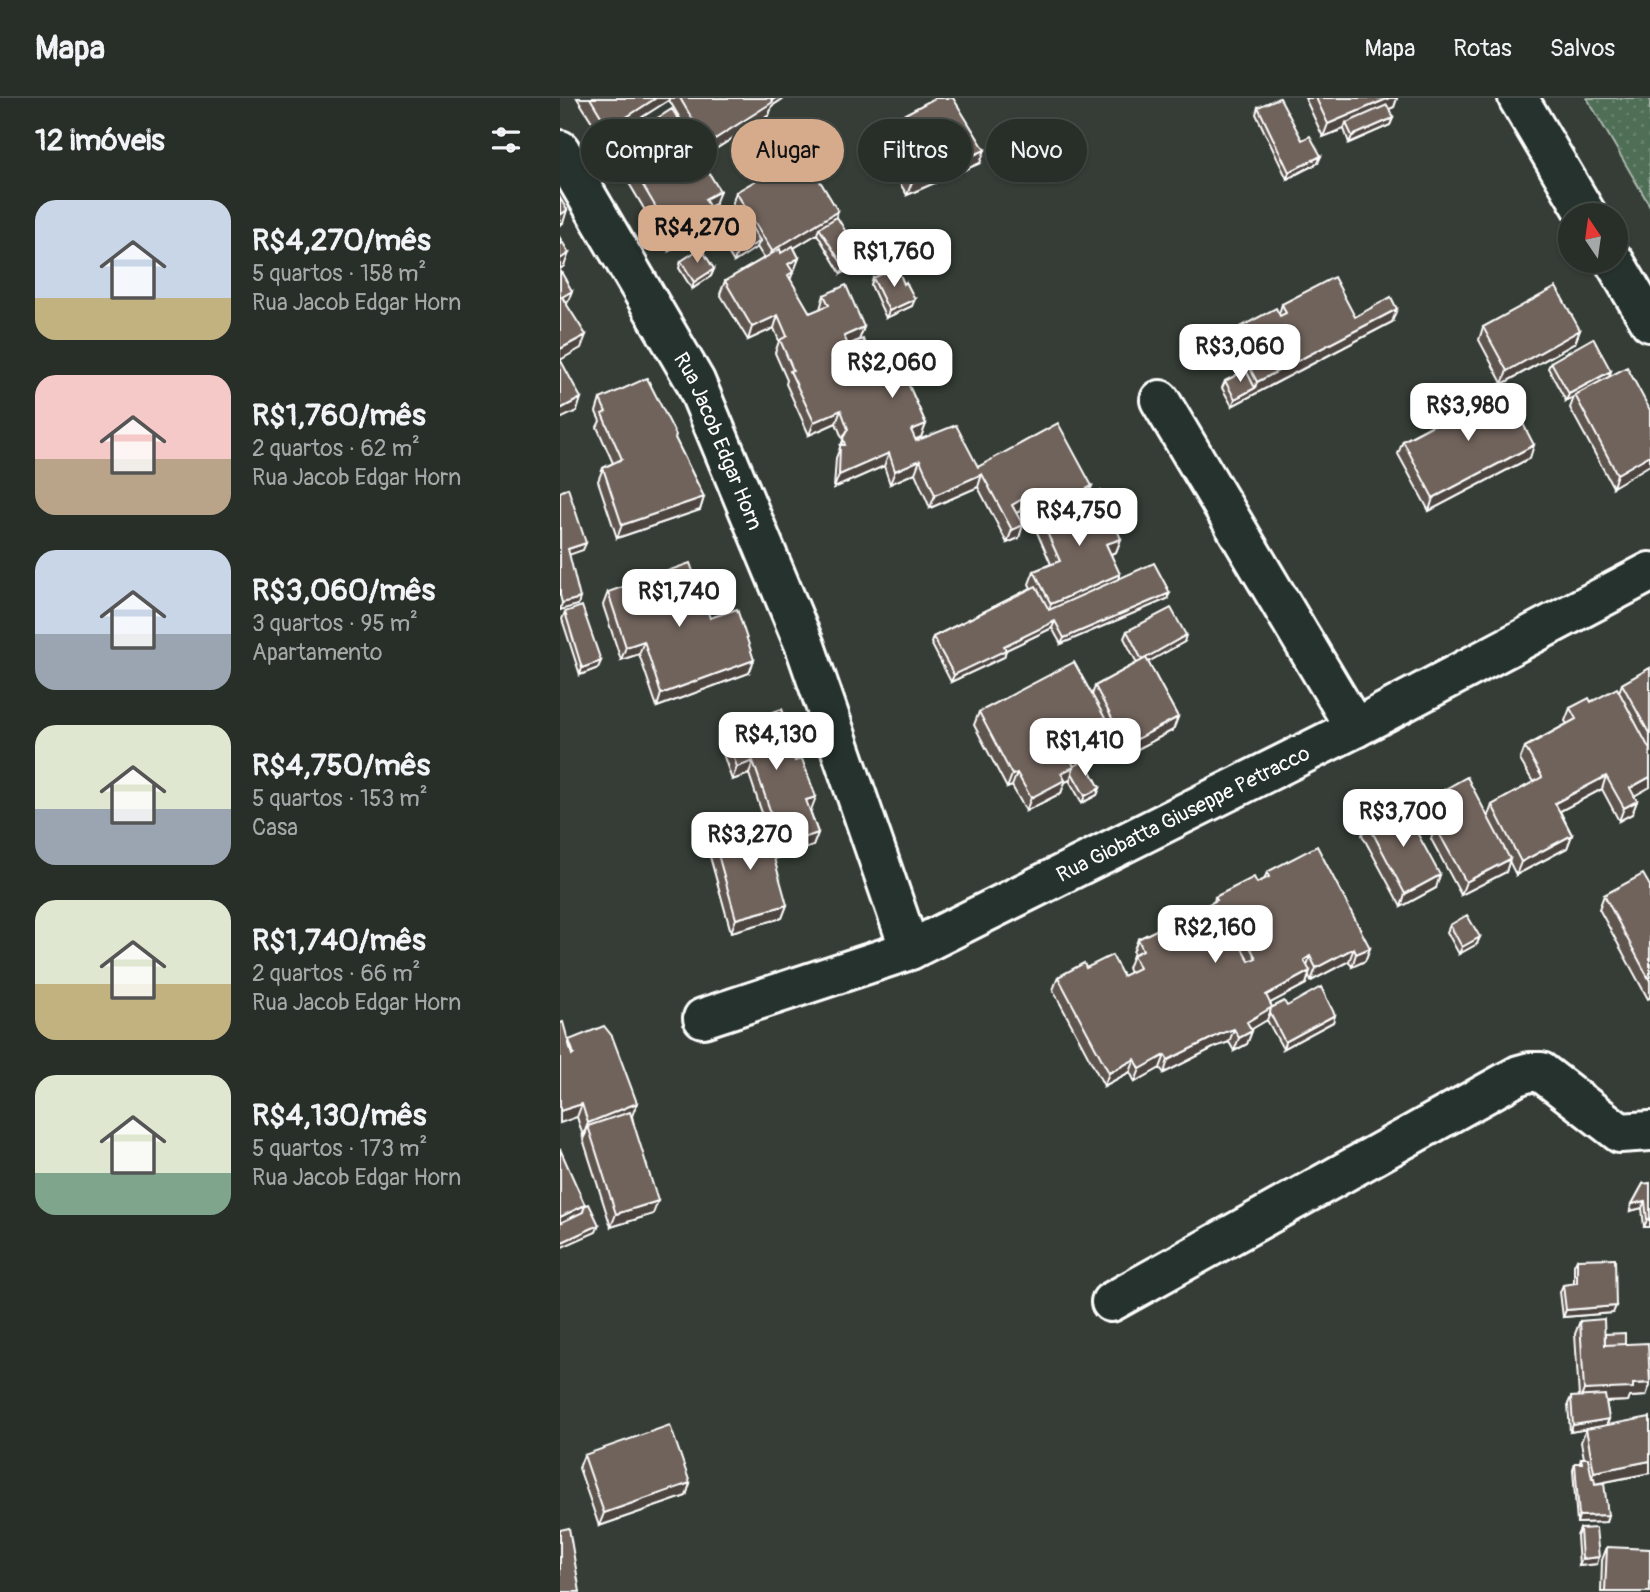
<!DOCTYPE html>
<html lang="pt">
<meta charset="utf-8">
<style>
:root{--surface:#282e28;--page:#303630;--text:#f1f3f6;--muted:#a5a8a8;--line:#444a45;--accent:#d6ab8b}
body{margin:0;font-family:Pangolin,sans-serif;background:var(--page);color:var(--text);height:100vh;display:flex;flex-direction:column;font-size:26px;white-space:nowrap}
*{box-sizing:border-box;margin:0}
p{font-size:23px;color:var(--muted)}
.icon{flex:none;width:38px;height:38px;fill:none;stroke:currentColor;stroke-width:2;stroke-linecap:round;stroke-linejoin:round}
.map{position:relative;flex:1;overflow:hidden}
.details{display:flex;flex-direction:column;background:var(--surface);width:560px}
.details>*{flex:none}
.hud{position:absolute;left:21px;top:21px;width:665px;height:63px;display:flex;gap:14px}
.needle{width:46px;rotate:347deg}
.buttons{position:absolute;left:998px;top:105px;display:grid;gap:14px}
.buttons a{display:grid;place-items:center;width:70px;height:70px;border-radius:50%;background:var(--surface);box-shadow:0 2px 5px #0004,0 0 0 2px var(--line);font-size:35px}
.price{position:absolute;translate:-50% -60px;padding:0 16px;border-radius:14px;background:#fff;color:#222;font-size:23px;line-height:46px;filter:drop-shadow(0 2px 4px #0008)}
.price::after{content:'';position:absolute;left:50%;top:42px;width:21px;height:16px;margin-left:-10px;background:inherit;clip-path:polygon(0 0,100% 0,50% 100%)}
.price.active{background:var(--accent);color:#111}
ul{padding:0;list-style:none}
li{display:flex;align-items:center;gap:21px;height:175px;padding:0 35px}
li span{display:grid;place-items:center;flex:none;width:196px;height:140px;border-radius:21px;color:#555}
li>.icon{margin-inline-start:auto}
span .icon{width:84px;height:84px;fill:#fffc;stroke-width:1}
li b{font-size:30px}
h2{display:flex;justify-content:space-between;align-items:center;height:84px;padding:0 35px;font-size:30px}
.chip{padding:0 24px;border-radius:32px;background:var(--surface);box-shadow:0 2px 5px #0004,0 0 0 2px var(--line);font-size:24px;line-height:63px}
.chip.active{background:var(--accent);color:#111}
header{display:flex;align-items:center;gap:42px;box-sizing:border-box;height:98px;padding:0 35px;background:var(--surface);border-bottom:2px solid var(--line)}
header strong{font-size:33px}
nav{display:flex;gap:38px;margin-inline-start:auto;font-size:24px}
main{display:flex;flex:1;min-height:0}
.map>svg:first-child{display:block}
.green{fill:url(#green-dots);stroke:#a8b6ab;stroke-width:2}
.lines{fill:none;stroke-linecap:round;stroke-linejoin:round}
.minor-casing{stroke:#fff;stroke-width:44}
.minor{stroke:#26332d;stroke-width:38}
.wall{fill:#5f554f;stroke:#fff;stroke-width:2}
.shaded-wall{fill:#4e4540;stroke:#fff;stroke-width:2}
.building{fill:#6f635c;stroke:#fff;stroke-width:2;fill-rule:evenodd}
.labels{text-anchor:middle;stroke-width:5;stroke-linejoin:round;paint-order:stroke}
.street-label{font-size:21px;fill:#fff;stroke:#26332d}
</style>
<header>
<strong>Mapa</strong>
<nav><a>Mapa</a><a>Rotas</a><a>Salvos</a></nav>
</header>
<main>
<section class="details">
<h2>12 imóveis<svg class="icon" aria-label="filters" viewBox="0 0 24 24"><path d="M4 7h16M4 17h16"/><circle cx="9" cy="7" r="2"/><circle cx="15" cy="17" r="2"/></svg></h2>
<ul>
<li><span style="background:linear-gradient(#c9d6e8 70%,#c2b280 0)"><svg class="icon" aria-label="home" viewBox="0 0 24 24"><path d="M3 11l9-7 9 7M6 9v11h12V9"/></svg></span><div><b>R$4,270/mês</b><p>5 quartos · 158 m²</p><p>Rua Jacob Edgar Horn</p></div></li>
<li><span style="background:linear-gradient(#f6c9c9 60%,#b9a48a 0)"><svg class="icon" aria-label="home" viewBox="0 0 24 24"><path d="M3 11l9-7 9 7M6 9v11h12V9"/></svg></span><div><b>R$1,760/mês</b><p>2 quartos · 62 m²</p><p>Rua Jacob Edgar Horn</p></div></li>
<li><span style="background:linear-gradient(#c9d6e8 60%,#9aa5b1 0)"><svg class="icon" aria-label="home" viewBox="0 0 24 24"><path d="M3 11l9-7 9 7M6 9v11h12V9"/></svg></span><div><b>R$3,060/mês</b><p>3 quartos · 95 m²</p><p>Apartamento</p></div></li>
<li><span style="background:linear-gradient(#dfe7d0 60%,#9aa5b1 0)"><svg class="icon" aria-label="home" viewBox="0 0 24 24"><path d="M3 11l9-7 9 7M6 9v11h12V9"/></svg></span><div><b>R$4,750/mês</b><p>5 quartos · 153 m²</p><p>Casa</p></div></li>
<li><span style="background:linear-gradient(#dfe7d0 60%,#c2b280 0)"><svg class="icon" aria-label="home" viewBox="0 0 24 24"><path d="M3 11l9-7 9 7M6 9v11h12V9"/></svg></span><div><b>R$1,740/mês</b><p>2 quartos · 66 m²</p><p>Rua Jacob Edgar Horn</p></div></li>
<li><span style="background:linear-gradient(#dfe7d0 70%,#7fa58c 0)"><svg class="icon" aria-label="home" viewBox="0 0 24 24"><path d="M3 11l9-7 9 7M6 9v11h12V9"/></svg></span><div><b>R$4,130/mês</b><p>5 quartos · 173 m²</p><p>Rua Jacob Edgar Horn</p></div></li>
</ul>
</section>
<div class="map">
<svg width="1090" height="1494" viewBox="0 0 1090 1494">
<defs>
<pattern id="green-dots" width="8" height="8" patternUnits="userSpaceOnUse" patternTransform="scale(1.75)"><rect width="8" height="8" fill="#506e57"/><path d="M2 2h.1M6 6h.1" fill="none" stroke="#6a8470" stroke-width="1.8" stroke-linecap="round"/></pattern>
</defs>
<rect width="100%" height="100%" fill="#353d36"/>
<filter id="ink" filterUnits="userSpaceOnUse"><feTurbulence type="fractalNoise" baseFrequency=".0143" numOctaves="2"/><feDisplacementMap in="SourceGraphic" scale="14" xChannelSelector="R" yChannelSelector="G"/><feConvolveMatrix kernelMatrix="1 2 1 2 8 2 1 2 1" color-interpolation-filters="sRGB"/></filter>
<g filter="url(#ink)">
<path class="green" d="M1027,0H1090V108Z"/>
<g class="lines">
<defs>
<g id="minor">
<path d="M958,0L1027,117"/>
<path id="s1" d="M0,52L135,283L245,548L350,852"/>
<path d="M1054,163L1090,224"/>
<path d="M600,302L795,630"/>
<path id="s2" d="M143,920L350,852L795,630L1090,474"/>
<path d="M551,1204L959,977L970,974H981L1060,1035L1090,1033"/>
</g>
</defs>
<use href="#minor" class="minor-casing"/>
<use href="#minor" class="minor"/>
</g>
<path class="wall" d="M17,0H224L212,8L209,17L143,59L109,2L66,29L68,32L66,40L145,64L144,67L155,106L150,109V130L109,153L53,58L55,51L51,54Z
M745,0H837L834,9L829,11L833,20L830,27L789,45L784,31L763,39Z
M698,9L742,42L758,65L727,81L696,16Z
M319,30L420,65L347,97L314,43Z
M176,94L276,119L299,166L281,176L257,136L234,150L239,160L230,182L250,215L260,211L264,197L304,229L299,242L288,247L313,267L349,283L348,286L366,326L361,339L355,341L356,343L418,369L528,399L561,441L556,454L551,456L558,481L607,501L501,546L492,530L446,552L444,559L391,584L371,545L373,539L471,490L469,486L474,473L491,466L476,432L478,427L469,431L460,413L456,415L459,440L447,445L418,389L370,410L355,375L330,386L324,368L274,390L276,360L283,342L276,325L249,337L226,286L227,282L215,255L219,243L214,230L188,242L160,196L165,183L204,160L197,149L174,164L160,142L162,135L181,123L172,107Z
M121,163L154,171L151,178L132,191L119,170Z
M313,180L344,186L352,208L326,220L311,187Z
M722,206L795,219L832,224L672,308L662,290L665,283L681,275L666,247L671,234L719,216Z
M923,229L1020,232L1015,245L943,286L970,360L869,413L838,356L843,343L873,327L875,321L897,323L925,308L924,305L929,292L942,285L919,242Z
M991,264L1050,278L1090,312L1053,389L1010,310L1014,299L1006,303L988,270Z
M40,301L115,340L144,399L140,412L57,440L38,383L43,370L53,365L37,329L40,323L36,314Z
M48,494L150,520L194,562L189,575L97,609L79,556L61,562L43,507Z
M5,514L38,570L20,577L2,521Z
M567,533L624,544L588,564L618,619L613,632L561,660L554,646L551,653L527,667L540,690L537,697L522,705L509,682L505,684L501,695L466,713L452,688L447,690L414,627L419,614L532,597L535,588L577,565L564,540Z
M1090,570V689L1074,698L1077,703L1072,716L1059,723L1042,691L1000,713L1012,737L1007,750L956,777L949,763L946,774L901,797L871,741L875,728L879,726L870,710L875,697L928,718L932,707L973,684L960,662L965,649L1007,626L1005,623L1010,610L1059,594L1062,586Z
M164,631L232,655L251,712H250L258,735L253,748L217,760L189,676L172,682L159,644Z
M807,724L876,790L841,809L802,737Z
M154,742L227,807L222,820L171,834L149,755Z
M707,774L810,850L805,863L792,869L789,863L751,883L749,878L746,886L710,905L711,910L727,908L775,917L773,924L723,951L707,922L691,931L692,933L687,946L674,953L669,944L655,949L604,975L600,970L575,984L570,974L544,988L493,892L498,879L526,870L563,878L570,875L568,870L573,857L574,856L573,854L578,841L654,804L655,799L704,782Z
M1090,788V900L1088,901L1039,811L1044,797Z
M890,827L917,846L899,856L887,834Z
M9,942L72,1018L93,1116L51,1129L23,1041L25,1037L23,1038L17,1019L8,944Z
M1083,1086L1090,1129H1084L1082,1110L1070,1113L1072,1106Z
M1017,1161L1053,1215L1003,1219L1000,1194L1003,1187L1014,1186V1167Z
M1020,1223L1065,1246L1090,1273V1287L1086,1298L1070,1299L1068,1303L1046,1304L1049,1321L1047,1327L1090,1375L1035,1386L1046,1424L1017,1425L1013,1372L1015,1365H1020L1021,1360H1024L1021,1344L1026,1331L1010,1334L1008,1306L1011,1299H1019L1015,1236Z
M24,1357L130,1385L126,1398L39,1428L19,1370Z
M1020,1431L1037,1466L1019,1468L1017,1438Z
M1047,1449L1090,1494H1041L1042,1462Z"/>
<path class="shaded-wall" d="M96,0H109V2L57,35L62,22Z
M216,0H224L212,8L209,17L143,59L147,46Z
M829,0H837L834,9L788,29L786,25L784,30L763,39L768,26Z
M833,20L830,27L789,45L792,38Z
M68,32L64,45H58L55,51L51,54L55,41Z
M425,52L420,65L347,97L352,84Z
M761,58L758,65L727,81L729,74Z
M160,93L155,106L140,114L145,101Z
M7,112L3,125L0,127V117Z
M278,113L273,126L259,130L257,136L207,166L212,153Z
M154,117L150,130L109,153L114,140Z
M200,143L197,149L174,164L176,157Z
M9,155L4,168L0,171V161Z
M301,159L299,166L281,176L284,169Z
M239,160L234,173L223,179L228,166Z
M154,171L151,178L132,191L134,184Z
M12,193L7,206L2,199Z
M355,201L352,208L326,220L329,213Z
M837,211L832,224L672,308L675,301L695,290L697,284Z
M218,217L214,230L188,242L192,229Z
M304,229L299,242L279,251L284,238Z
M1020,232L1015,245L942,286L947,273Z
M26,237L21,250L0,262V251Z
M1051,273L1049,280L1006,303L1009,296Z
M21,300L17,313L0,321V311Z
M281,312L276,325L249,337L254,324Z
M366,326L361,339L347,345L351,332Z
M974,347L970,360L869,413L873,400Z
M329,355L324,368L274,390L279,377Z
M1090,357V367L1053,389L1057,376Z
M360,362L355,375L330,386L335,373Z
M422,376L418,389L370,410L375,397Z
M532,388L527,401L480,419L478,427L469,431L474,418Z
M144,399L140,412L57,440L62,427Z
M464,400L460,413L447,420L452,407Z
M463,427L459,440L447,445L452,432Z
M561,441L556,454L542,459L546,446Z
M26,445L23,452L6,458L8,451Z
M560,476L555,489L486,519L491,506Z
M610,495L607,501L501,546L504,540Z
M20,500L18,507L0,512L2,505Z
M495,523L492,530L446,552L444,559L391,584L394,577L444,548Z
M626,537L624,544L579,569L582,562Z
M84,543L79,556L61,562L66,549Z
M194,562L189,575L97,609L101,596Z
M41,563L38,570L20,577L22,570Z
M618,619L613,632L561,660L566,647Z
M556,640L551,653L512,675L510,682L505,684L501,695L466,713L471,700L501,675L512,664Z
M193,663L189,676L172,682L177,669Z
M457,675L452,688L447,690L452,677Z
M1046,678L1042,691L991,718L995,705Z
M1090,679V689L1065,703L1070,690Z
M540,690L537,697L522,705L525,698Z
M256,699L251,712L241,715L246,702Z
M1077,703L1072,716L1059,723L1064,710Z
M258,735L253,748L217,760L222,747Z
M1012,737L1007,750L956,777L961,764Z
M950,761L946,774L901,797L906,784Z
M880,777L876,790L841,809L845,796Z
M227,807L222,820L171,834L176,821Z
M920,839L917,846L899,856L902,849Z
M686,842L681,855L679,845Z
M794,850L789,863L751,883L756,870Z
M810,850L805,863L792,869L796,856Z
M750,858L746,871L744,862Z
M750,873L746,886L701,910L706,897Z
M712,909L707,922L682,937L687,924Z
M775,917L773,924L723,951L725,944Z
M674,931L669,944L655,949L604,975L608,962L660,936Z
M692,933L687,946L674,953L679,940Z
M605,957L600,970L575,984L580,971Z
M575,961L570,974L544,988L549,975Z
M77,1005L72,1018L28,1028L25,1037L23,1038L28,1025Z
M22,1006L17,1019L0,1025V1013Z
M98,1103L93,1116L51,1129L56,1116Z
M1085,1103L1082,1110L1070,1113L1072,1106Z
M25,1107L21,1120L0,1130V1119Z
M1087,1122H1090V1129H1084Z
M39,1127L36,1134L0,1150V1145Z
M1056,1208L1053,1215L1003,1219L1006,1212Z
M1090,1285L1086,1298L1070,1299L1068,1303L1019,1305L1024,1292L1073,1286Z
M1049,1321L1046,1328L1010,1334L1013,1327Z
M1090,1363V1375L1029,1387L1034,1374Z
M130,1385L126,1398L39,1428L44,1415Z
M1048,1417L1046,1424L1017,1425L1019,1418Z
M1039,1459L1037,1466L1019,1468L1022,1461Z"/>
<path class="building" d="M30,0H96L62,22L68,32L55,41Z
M120,0H211L213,4L147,46Z
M375,0H393L425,52L352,84L319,30Z
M719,0H720L742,42L750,38L761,58L729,74L698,9Z
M756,0H829L768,26Z
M827,7L833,20L792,38L786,25Z
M112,11L145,64L143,65L160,93L145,101L154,117L114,140L58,45Z
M243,55L278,113L212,153L176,94Z
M0,100L7,112L0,117Z
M277,119L301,159L284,169L259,130Z
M186,120L200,143L176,157L162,135Z
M0,140L9,155L0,161Z
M233,148L239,160L228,166L233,174L228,177L250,215L269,207L264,197L286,187L304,229L284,238L288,247L303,241L313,267L337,256L349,283H347L366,326L351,332L356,343L396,327L418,369L498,325L532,388L474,418L464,400L452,407L463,427L452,432L422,376L375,397L360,362L335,373L329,355L279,377L280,347H285L283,340L288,331L281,312L254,324L230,273L233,272L220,242L227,238L218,217L192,229L165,183L220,151L221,155Z
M141,150L154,171L134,184L121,163Z
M337,169L344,186L346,184L355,201L329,213L313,180Z
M0,172L12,193L2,199L26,237L0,251Z
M774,179L795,219L831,199L837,211L697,284L671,234L716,210L720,218L726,215L722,206Z
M996,189L1020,232L947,273L923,229Z
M1033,240L1051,273L1009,296L991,264Z
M0,261L21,300L0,311Z
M1067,269L1090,312V357L1057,376L1015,297Z
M686,272L695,290L675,301L665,283Z
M87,280L116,337L115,340L144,399L62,427L43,370L62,361L42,316L46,314L40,301Z
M942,285L974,347L873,400L843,343L877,325L875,321L892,313L897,323L934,303L929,292Z
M8,390L26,445L8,451L20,500L2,505L0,497V394Z
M541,393L561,441L546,446L560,476L491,506L474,473L500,463L480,419Z
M130,465L150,520L177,511L194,562L101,596L84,543L66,549L48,494Z
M594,465L610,495L504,540L495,523L444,548L446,552L394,577L373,539L476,488L489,512Z
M22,508L41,563L22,570L5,514Z
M611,510L626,537L582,562L567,533Z
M586,560L618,619L566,647L535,588Z
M514,564L556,640L512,664L514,669L501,675L505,682L471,700L457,675L452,677L419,614Z
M1090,570V637L1062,586Z
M1057,590L1090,652V679L1070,690L1077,703L1064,710L1046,678L995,705L1012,737L961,764L932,707L982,679L965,649L1016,621L1010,610L1029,600L1031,604Z
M222,611L235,648L230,650L235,663L242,661L256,699L246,702L258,735L222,747L193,663L177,669L164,631Z
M525,662L540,690L525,698L512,675L514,668Z
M907,679L950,761L906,784L875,728L888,722L875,697Z
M841,705L880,777L845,796L807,724Z
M205,728L227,807L176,821L154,742Z
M757,748L810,850L796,856L794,850L756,870L750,858L744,862L750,873L706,897L712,909L687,924L692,933L679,940L674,931L660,936L608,962L605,957L580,971L575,961L549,975L498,879L524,865L526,870L552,857L563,878L579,870L573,857L583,852L578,841L657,802L655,799L694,779L697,785L709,779L707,774ZM686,842L696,860L689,863L679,845Z
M1083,776L1090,788V883L1044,797Z
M907,817L920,839L902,849L890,827Z
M761,889L775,917L725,944L710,915L711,910L724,903L727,908Z
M3,924L12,957L14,956L9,942L44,928L52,938L77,1005L28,1025L22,1006L0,1013V925Z
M70,1014L98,1103L56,1116L28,1028Z
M0,1051L25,1107L0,1119Z
M1090,1085V1122H1087L1085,1103L1072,1106L1083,1086Z
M29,1106L39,1127L0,1145V1125L23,1114L25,1107L21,1109Z
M1055,1160L1056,1208L1006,1212L1003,1187L1017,1185V1161Z
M1044,1221L1045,1247L1088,1245L1090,1285L1073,1286V1290L1024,1292L1020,1223Z
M1065,1235V1246L1045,1247V1236Z
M1045,1297L1049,1321L1013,1327L1011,1299Z
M1090,1319V1363L1034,1374L1026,1331Z
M110,1327L130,1385L44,1415L24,1357Z
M1021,1360H1028L1032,1380H1034L1035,1386L1044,1385L1048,1417L1019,1418L1015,1365H1022Z
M9,1430L20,1494H0V1432Z
M1036,1430L1039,1459L1022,1461L1020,1431Z
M1047,1449L1090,1451V1494H1045Z"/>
</g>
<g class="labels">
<g class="street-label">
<text dy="7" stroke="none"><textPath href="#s1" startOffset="332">Rua Jacob Edgar Horn</textPath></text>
<text dy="7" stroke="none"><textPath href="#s2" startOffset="523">Rua Giobatta Giuseppe Petracco</textPath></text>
</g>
</g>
</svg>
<div class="buttons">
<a><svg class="needle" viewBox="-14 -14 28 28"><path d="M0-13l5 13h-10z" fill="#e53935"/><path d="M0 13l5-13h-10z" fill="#a5a8a8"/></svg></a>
</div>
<b class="price active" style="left:137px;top:167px">R$4,270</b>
<b class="price" style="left:334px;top:191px">R$1,760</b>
<b class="price" style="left:680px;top:286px">R$3,060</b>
<b class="price" style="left:332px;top:302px">R$2,060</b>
<b class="price" style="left:908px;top:345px">R$3,980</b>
<b class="price" style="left:519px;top:450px">R$4,750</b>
<b class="price" style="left:119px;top:531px">R$1,740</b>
<b class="price" style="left:216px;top:674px">R$4,130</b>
<b class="price" style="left:525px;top:680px">R$1,410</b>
<b class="price" style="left:843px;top:751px">R$3,700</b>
<b class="price" style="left:190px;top:774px">R$3,270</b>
<b class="price" style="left:655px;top:867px">R$2,160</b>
<div class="hud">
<a class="chip">Comprar</a>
<a class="chip active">Alugar</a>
<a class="chip">Filtros</a>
<a class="chip">Novo</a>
</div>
</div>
</main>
